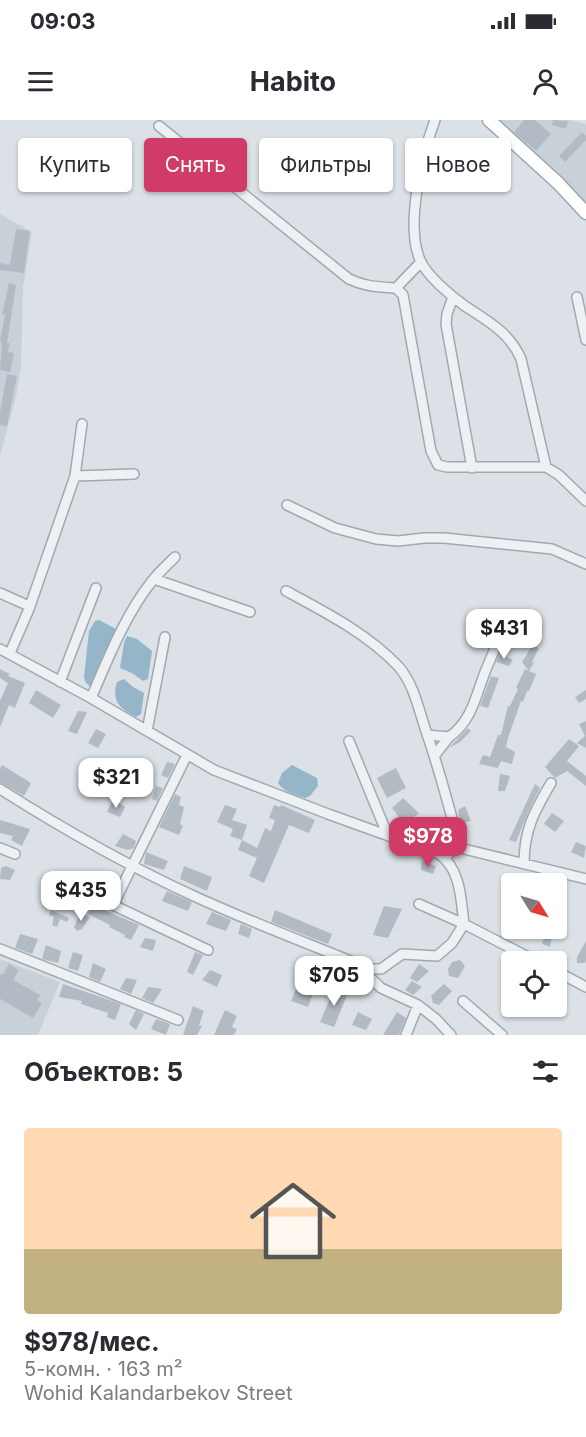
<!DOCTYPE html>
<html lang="ru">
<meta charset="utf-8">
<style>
:root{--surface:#fff;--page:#f2f2f3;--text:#2b2b33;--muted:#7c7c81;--line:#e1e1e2;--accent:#d13b67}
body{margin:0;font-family:Inter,sans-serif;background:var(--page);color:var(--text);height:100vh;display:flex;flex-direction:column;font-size:22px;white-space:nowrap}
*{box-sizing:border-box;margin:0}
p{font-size:20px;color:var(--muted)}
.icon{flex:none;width:33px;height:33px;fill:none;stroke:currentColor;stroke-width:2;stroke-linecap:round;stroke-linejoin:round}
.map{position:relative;height:915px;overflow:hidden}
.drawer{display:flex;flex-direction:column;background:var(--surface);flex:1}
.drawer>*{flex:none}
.top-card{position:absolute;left:18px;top:18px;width:550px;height:54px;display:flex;gap:12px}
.needle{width:39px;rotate:127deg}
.fabs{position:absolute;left:501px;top:753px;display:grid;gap:12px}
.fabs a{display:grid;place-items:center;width:66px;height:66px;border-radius:6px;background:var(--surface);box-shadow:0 2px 4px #0004;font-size:30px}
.price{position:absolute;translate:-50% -51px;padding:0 14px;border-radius:12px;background:#fff;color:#222;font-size:20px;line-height:39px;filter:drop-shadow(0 2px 3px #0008)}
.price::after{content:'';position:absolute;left:50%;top:36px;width:18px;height:14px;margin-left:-9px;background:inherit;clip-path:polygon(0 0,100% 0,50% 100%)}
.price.current{background:var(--accent);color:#fff}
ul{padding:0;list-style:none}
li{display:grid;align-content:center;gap:12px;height:318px;padding:0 24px}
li+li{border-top:2px solid var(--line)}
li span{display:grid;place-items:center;height:186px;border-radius:6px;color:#555}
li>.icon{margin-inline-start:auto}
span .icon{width:108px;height:108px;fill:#fffc;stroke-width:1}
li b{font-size:26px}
h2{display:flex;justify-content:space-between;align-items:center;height:72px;padding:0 24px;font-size:26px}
.pill{padding:0 21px;border-radius:6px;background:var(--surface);box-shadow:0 2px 4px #0004;font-size:21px;line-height:54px}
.pill.current{background:var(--accent);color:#fff}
.status{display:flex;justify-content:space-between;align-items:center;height:42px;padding:0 30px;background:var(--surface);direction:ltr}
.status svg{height:16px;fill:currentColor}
header{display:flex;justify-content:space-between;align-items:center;height:78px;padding:0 24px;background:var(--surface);font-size:27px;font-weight:700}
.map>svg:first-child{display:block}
.built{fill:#c9d1d8}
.water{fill:#95b5c8}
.building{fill:#b2bbc3}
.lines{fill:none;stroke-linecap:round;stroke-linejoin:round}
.minor-casing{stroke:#a1a9b0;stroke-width:12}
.major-casing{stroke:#9aa7b2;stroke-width:15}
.minor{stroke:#eef1f4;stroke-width:9}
.major{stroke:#fff;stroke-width:12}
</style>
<div class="status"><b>09:03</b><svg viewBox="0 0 49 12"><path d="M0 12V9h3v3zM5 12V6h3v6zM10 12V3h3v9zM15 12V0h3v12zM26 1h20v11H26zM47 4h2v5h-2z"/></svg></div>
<header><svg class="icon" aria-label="menu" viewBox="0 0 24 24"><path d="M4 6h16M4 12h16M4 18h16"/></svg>Habito<svg class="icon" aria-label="person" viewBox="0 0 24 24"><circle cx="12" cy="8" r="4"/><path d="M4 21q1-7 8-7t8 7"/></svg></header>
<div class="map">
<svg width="586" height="915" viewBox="0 0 586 915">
<rect width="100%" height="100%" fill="#dbe1e6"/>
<path class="built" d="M495,0H569L586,4V84Z
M0,94L32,112L23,167L21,245L16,277L0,336Z
M0,839L60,862L38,915H0Z"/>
<path class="water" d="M99,500L116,509L118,514L94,565L90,566L86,563L84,557L89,511L95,501Z
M127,516L137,519L152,531L148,559L143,561L132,553L120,548L124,523Z
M124,559L133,567L144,573L141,594L136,597C120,588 111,582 117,562Z
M292,645L317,658L318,666L310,676L305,678C295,675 284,672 278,663L282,653Z"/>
<path class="building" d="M524,0H535L551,14L536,31L514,12Z
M553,0L568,1L566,9L552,5Z
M582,12L586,16V20L565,42L559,36Z
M16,109L30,111L24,153L0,150V143L10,145Z
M9,163L16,165L7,223H10L8,232L14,233L10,252L0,250L2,223L0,221L5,195H2Z
M7,254L17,256L7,306L0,305V292Z
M532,526L539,528L532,542L534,543L529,551L536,554L529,571H527L523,582L521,581L508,618L506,627L515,632L512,644L501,641L498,648L479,644L483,635L490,637L498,615H501L508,586H510L518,569L516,568L525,549L529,551L522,542Z
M500,534L513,540L509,546L496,542Z
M0,549L10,554L8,556L25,563L15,588L9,585L0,607V581L8,563L0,558Z
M491,556L499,558L488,588L480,586Z
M36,570L61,585L53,598L29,583Z
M586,570V579L579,583L575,577Z
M78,591L87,592L77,614L68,611Z
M586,601V628L577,623L585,616L579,604Z
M468,608L471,611L460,622L449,628Z
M96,609L106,614L98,628L88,623Z
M569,619L579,626L567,641L586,656V666L567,651L555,658L545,647Z
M167,642L175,644L168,658L161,655Z
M2,645L31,663L24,676L0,662V649Z
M396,648L406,668L387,678L377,658Z
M117,653L127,654L136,659L131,669L114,661Z
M500,654L510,656L505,671H498Z
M535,664L540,668L529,690L516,722L509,720Z
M156,666L163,668L157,681L152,679Z
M175,674L181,677L179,685L184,687L180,704L183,706L179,715L159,707Z
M403,678L419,693L405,705L392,688Z
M113,679L125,687L120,697L107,692Z
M225,685L237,689L232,700L247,705L242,720L230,716L233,709L217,702Z
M274,685L280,687L281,685L315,700L309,713L289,705L264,763L249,756L257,738L238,730L242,720L257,728L265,708L271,711L275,700L269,698Z
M465,686L471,701L460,703L458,690Z
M552,693L564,701L555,712L544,704Z
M0,700L30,709L22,726L11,720L13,716L0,713Z
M123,714L136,721L134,728L128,730L115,726Z
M576,722L586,726L584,738L571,732Z
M146,732L168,741L164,750L144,744Z
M422,741L436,746L433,754L421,750Z
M6,746L15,750L10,760L0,759L1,748Z
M184,746L212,757L207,771L180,759Z
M167,771L192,782L188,791L162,781Z
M66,774L75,778L71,789L60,786Z
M93,785L139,805L131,820L124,817L125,815L109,807L110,805L88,794Z
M384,786L402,789L388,818L373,815Z
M51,790L69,798L67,802L60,799L57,807L52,805L54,797L49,795Z
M275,790L332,814L328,824L271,802Z
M212,792L231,800L226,811L206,804Z
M80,794L90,797L82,809L77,811L74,807Z
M241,804L252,809L249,818L238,814Z
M546,811H553L550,827L542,824Z
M20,814L38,819L32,834L15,828Z
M145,818L156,820L153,831L140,827Z
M586,821V841L585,843H577V837Z
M46,825L61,831L58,843L42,839Z
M73,832L83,835L78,851L68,848Z
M195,832L203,835L193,855L187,852Z
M460,840L465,846L458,858L449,856L448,849L452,842Z
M93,843L106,849L100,862L89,857Z
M326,843L335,847L330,859L320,855Z
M9,844L19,850L13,860L40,875L37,880L42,883L33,898L0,879V854L2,855Z
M419,844L429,851L417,862L410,858Z
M210,850L222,855L217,867L202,860Z
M303,851L319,857L308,887L291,881Z
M126,858L137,860L131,874L120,869Z
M412,861L422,867L413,875L405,870Z
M63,864L121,884L115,900L107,897L108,893L81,884L82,881L59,877Z
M444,864L452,871L439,885L433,883L431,876Z
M148,867L162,869L153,883L142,878Z
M335,867L348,873L334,907L320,902Z
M193,886L204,891L199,905L202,906L197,915H183Z
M136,890L144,894L136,910L129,904Z
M225,890L237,896L232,907L237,909L234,915H214Z
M358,892L372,899L366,910L352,905Z
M397,892L406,898L399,915H383Z
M156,899L170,904L166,915L151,909Z"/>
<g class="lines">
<defs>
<path id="minor" d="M435,0C422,35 405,105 420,140C427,156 451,176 465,186C488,201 510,213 521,239L546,347
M159,6L349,159C366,167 379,167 396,168L403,175L431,331L438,345L447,347H546L559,355L586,381
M396,168L421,142
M453,177L447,194L446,204L472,348
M577,177L586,220
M75,356L134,354
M287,385L335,408L376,419L398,421L424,418H444L552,429L586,444
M154,459L250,492
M286,471C325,492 368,514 399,547C415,566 419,592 427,614C440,652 450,690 460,728
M0,473L29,486
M0,529L91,578L214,650L328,694L439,734C461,749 461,780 464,804
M10,533L29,489L75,356L82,304
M60,562L96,468
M91,578C108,539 125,495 152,461C159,452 167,445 175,437
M147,611L165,517
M427,615L449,617C471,602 476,576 485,552C492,535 500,517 507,500
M349,621L388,716
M435,635L449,617
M0,669C63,709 128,746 196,777C253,803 312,825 370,849H381L402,834L437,836L452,823L464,804
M0,728L15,734
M444,738L452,731L460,728L586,759
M524,744C524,710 534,692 551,663
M47,760L113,785L208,830
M419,784L464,804L538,842
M113,785L187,635
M0,829L178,900
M358,846L381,868L418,885L436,899L451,915
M556,851L586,867
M463,881L502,915
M406,915L418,885"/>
<path id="major" d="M489,0L558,63L586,93"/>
</defs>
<use href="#minor" class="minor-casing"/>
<use href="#major" class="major-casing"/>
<use href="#minor" class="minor"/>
<use href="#major" class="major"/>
</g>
</svg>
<div class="fabs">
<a><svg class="needle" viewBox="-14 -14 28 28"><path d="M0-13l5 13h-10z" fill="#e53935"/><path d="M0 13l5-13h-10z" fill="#7c7c81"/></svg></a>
<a><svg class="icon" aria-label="locate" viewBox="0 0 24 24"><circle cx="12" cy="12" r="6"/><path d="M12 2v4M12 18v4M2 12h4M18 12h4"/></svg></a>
</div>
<b class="price" style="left:504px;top:540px">$431</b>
<b class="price" style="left:116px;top:689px">$321</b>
<b class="price current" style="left:428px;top:748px">$978</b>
<b class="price" style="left:81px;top:802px">$435</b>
<b class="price" style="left:334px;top:887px">$705</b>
<div class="top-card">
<a class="pill">Купить</a>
<a class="pill current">Снять</a>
<a class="pill">Фильтры</a>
<a class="pill">Новое</a>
</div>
</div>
<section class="drawer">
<h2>Объектов: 5<svg class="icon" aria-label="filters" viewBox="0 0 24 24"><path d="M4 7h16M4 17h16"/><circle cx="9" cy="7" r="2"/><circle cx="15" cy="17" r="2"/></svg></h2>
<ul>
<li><span style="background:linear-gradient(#ffd9b3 65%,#c2b280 0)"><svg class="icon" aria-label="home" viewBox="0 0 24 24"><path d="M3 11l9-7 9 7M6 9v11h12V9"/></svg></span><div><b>$978/мес.</b><p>5-комн. · 163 m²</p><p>Wohid Kalandarbekov Street</p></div></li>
</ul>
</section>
